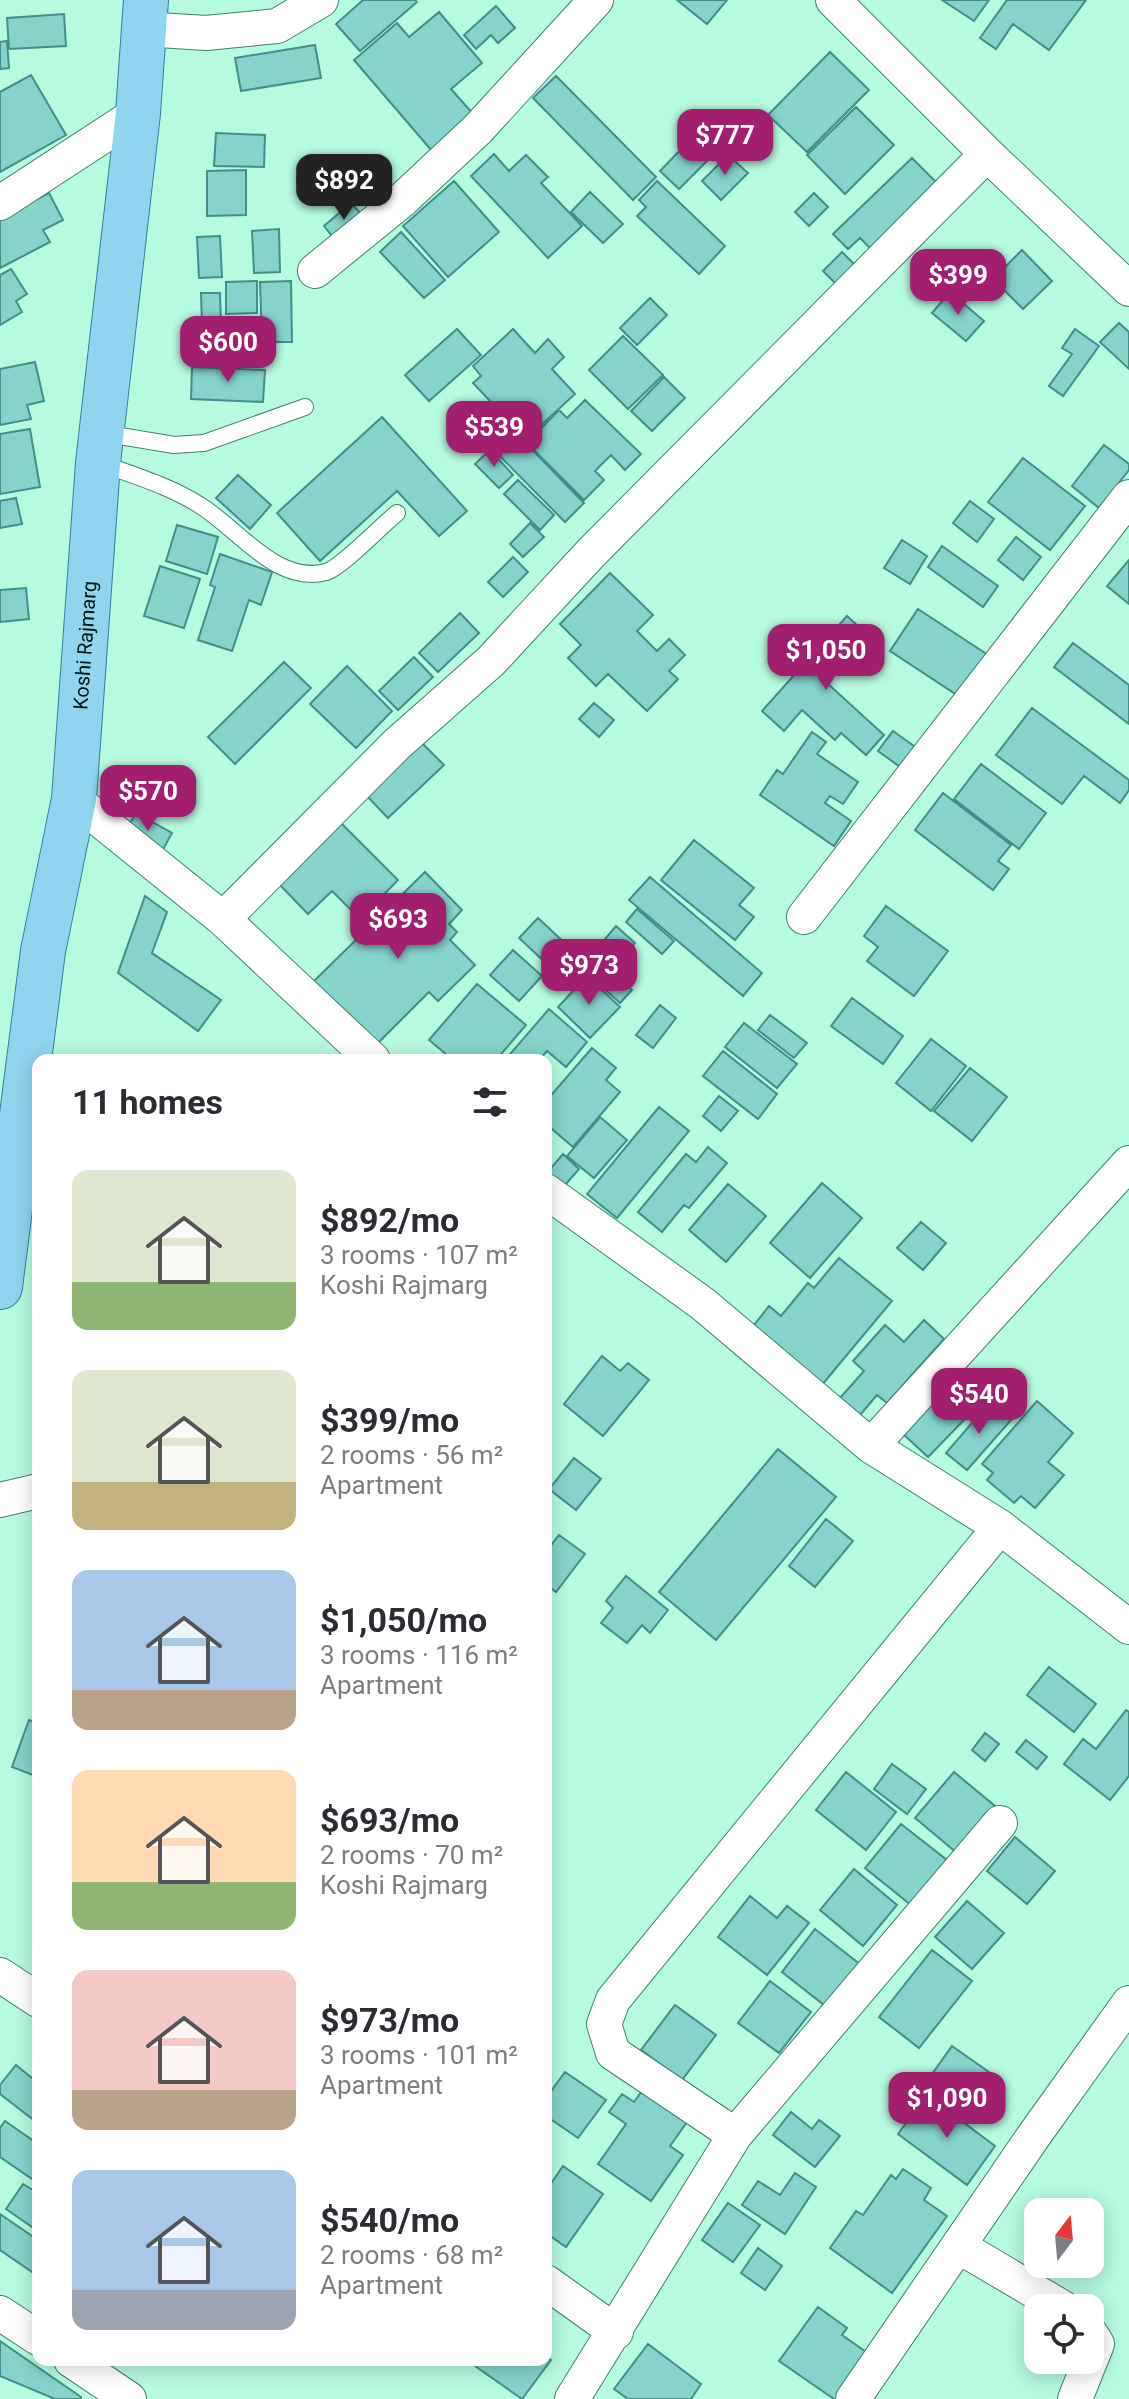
<!DOCTYPE html>
<meta charset="utf-8">
<style>
:root{--surface:#fff;--page:#f7f7f7;--text:#2b2b33;--muted:#7c7c81;--accent:#a21f6f}
body{margin:0;font-family:Roboto,sans-serif;background:var(--page);color:var(--text);height:100vh;display:flex;flex-direction:column;font-size:30px;white-space:nowrap}
*{box-sizing:border-box;margin:0}
p{font-size:26px;color:var(--muted)}
.icon{flex:none;width:44px;height:44px;fill:none;stroke:currentColor;stroke-width:2;stroke-linecap:round;stroke-linejoin:round}
.map{position:relative;flex:1;overflow:hidden}
.drawer{position:absolute;left:32px;top:1054px;width:520px;height:1312px;display:flex;flex-direction:column;background:var(--surface);border-radius:16px;box-shadow:0 4px 20px #0003}
.drawer>*{flex:none}
.needle{width:52px;rotate:16deg}
.buttons{position:absolute;left:1024px;top:2198px;display:grid;gap:16px}
.buttons a{display:grid;place-items:center;width:80px;height:80px;border-radius:16px;background:var(--surface);box-shadow:0 4px 20px #0003;font-size:40px}
.price{position:absolute;translate:-50% -68px;padding:0 18px;border-radius:16px;background:var(--accent);color:#fff;font-size:26px;line-height:52px;filter:drop-shadow(0 2px 4px #0008)}
.price::after{content:'';position:absolute;left:50%;top:48px;width:24px;height:18px;margin-left:-12px;background:inherit;clip-path:polygon(0 0,100% 0,50% 100%)}
.price.current{background:#222;color:#fff}
ul{padding:0;list-style:none}
li{display:flex;align-items:center;gap:24px;height:200px;padding:0 40px}
li span{display:grid;place-items:center;flex:none;width:224px;height:160px;border-radius:16px;color:#555}
li>.icon{margin-inline-start:auto}
span .icon{width:96px;height:96px;fill:#fffc;stroke-width:1}
li b{font-size:34px}
h2{display:flex;justify-content:space-between;align-items:center;height:96px;padding:0 40px;font-size:34px}
.map>svg:first-child{display:block}
.building{fill:#86d3cc;stroke:#428f89;stroke-width:2}
.lines{fill:none;stroke-linecap:round;stroke-linejoin:round}
.lane-casing{stroke:#40816b;stroke-width:18}
.street-casing{stroke:#40816b;stroke-width:36}
.primary-casing{stroke:#2f809b;stroke-width:46}
.lane{stroke:#fff;stroke-width:16}
.street{stroke:#fff;stroke-width:34}
.primary{stroke:#91d4f0;stroke-width:44}
.labels{text-anchor:middle;stroke-width:8;stroke-linejoin:round;paint-order:stroke}
.street-label{font-size:20px;fill:#00170f;stroke:#e3fdf2}
</style>
<div class="map">
<svg width="1129" height="2399" viewBox="0 0 1129 2399">
<rect width="100%" height="100%" fill="#b6fae0"/>
<path class="building" d="M363,0H415L417,2L360,51L336,24Z
M677,0H727L707,24Z
M942,0H989L974,21Z
M1007,0H1086L1049,50L1013,24L996,49L980,38Z
M496,6L515,28L498,43L491,35L476,49L464,35Z
M439,12L482,63L451,89L474,115L432,151L354,60L397,23L409,37Z
M64,14L66,46L9,49L7,18Z
M7,41L9,68L0,69V42Z
M315,45L321,78L241,91L235,58Z
M830,52L869,90L807,152L768,115Z
M31,75L66,135L0,172V92Z
M556,76L656,177L633,200L533,98Z
M856,107L894,145L845,194L807,155Z
M216,133L265,135L264,167L214,166Z
M687,143L707,161L679,189L660,171Z
M494,154L509,171L526,155L548,177L541,183L582,226L548,258L471,176Z
M728,155L748,173L721,200L702,181Z
M912,158L939,185L872,250L860,238L848,249L833,234Z
M246,170V215L207,216V171Z
M454,181L499,232L448,277L403,226Z
M657,181L725,246L699,274L637,216L646,207L639,200Z
M590,192L623,224L603,243L571,212Z
M49,193L63,220L43,230L50,242L0,268V218Z
M814,193L828,207L809,226L795,212Z
M351,203L364,217L336,241L324,226Z
M279,229L280,272L254,273L252,231Z
M401,232L445,280L424,298L380,252Z
M220,236L222,277L199,278L197,237Z
M1022,250L1052,281L1023,309L993,279Z
M842,252L860,270L841,289L823,271Z
M11,269L27,294L16,301L22,312L0,325V275Z
M257,281V313L226,314V282Z
M291,281L292,342H262L260,282Z
M950,292L984,321L966,341L932,313Z
M201,293H220L221,324H202Z
M650,298L667,315L637,345L620,328Z
M1119,323L1129,332V369L1100,342Z
M225,329L250,330L249,365L224,364Z
M457,329L481,355L429,401L405,375Z
M513,329L535,353L548,339L564,357L552,369L575,394L526,439L473,383L481,376L473,366Z
M1075,329L1099,346L1063,396L1049,386L1072,354L1062,348Z
M623,336L663,375L628,409L589,370Z
M198,340L227,341L226,366H198Z
M35,362L44,401L27,405L31,419L0,425V369Z
M192,367L265,370L263,402L191,399Z
M664,377L685,398L652,431L631,411Z
M585,400L641,454L625,470L611,455L595,471L604,480L584,500L527,443L559,410L567,418Z
M382,417L467,511L439,536L397,491L320,561L277,513Z
M503,420L584,503L565,522L483,439Z
M30,429L40,487L0,494V434Z
M1104,445L1129,464V470L1099,508L1072,486Z
M490,450L513,475L499,488L475,464Z
M1023,458L1085,506L1050,550L988,502Z
M238,475L271,505L250,529L216,498Z
M518,480L554,515L540,530L504,494Z
M16,498L22,524L0,528V501Z
M970,501L994,519L977,542L953,523Z
M530,523L544,537L523,557L510,544Z
M177,525L218,537L207,574L166,561Z
M1016,537L1041,557L1023,580L998,560Z
M902,540L927,556L910,584L884,568Z
M942,546L998,586L983,607L928,567Z
M220,554L272,572L261,605L249,600L232,651L198,640L215,587L210,585Z
M513,557L528,572L503,597L488,582Z
M1129,560V604L1107,586Z
M160,566L200,579L184,628L144,616Z
M610,573L653,615L637,631L657,651L669,639L685,655L669,671L678,679L647,711L608,674L596,686L568,658L581,645L560,624Z
M26,588L29,619L0,622V590Z
M918,609L988,655L960,697L890,651Z
M460,613L479,633L438,672L419,653Z
M847,616L869,636L827,683L884,735L866,755L841,733L835,740L802,710L784,731L762,711Z
M1073,643L1129,685V724L1054,667Z
M414,657L433,677L398,710L379,691Z
M284,662L311,688L235,764L208,737Z
M347,666L392,711L356,748L310,704Z
M594,703L614,720L599,737L579,719Z
M1032,708L1129,780V790L1120,803L1084,776L1062,804L996,755Z
M893,731L918,749L903,769L878,751Z
M812,732L826,742L817,754L858,782L843,804L830,796L825,803L851,821L834,846L760,795L777,770L783,774Z
M420,741L444,765L388,818L365,794Z
M981,764L1046,813L1019,849L954,799Z
M943,793L1011,845L998,861L1009,869L993,890L915,830Z
M136,813L172,833L161,853L124,833Z
M341,823L398,880L360,919L332,891L308,914L279,884Z
M694,840L754,888L739,905L754,917L735,940L661,880Z
M425,872L462,910L449,924L457,932L450,940L475,965L438,1001L429,992L376,1045L313,982Z
M650,877L762,973L743,996L629,900Z
M145,896L167,912L152,953L221,1000L198,1031L118,973Z
M886,906L948,951L914,996L867,961L878,947L864,936Z
M637,909L674,941L662,954L626,922Z
M538,918L567,945L548,965L519,938Z
M616,926L635,943L614,967L595,951Z
M513,950L542,976L519,1001L490,975Z
M611,972L632,990L620,1003L600,985Z
M587,976L620,1007L590,1038L558,1007Z
M477,984L526,1025L496,1060H453L429,1040Z
M852,998L903,1036L883,1064L831,1026Z
M660,1005L676,1018L653,1048L636,1035Z
M549,1009L587,1042L566,1067L547,1051L539,1060H505Z
M770,1015L807,1043L794,1058L758,1030Z
M744,1023L797,1064L777,1088L725,1047Z
M931,1039L966,1066L931,1111L896,1083Z
M592,1048L616,1068L606,1080L620,1092L573,1147L546,1124V1101Z
M723,1051L777,1094L758,1119L703,1076Z
M970,1068L1007,1097L972,1141L934,1111Z
M719,1096L738,1111L721,1131L703,1116Z
M659,1107L689,1131L617,1218L587,1194Z
M600,1117L627,1140L594,1178L567,1156Z
M708,1147L727,1163L689,1208L684,1205L662,1232L638,1212L686,1154L696,1162Z
M563,1154L579,1169L558,1193L546,1183V1174Z
M822,1183L862,1218L810,1278L770,1243Z
M728,1184L766,1216L726,1262L689,1230Z
M921,1222L946,1243L923,1270L897,1248Z
M839,1258L892,1301L821,1386L751,1329L769,1306L781,1316L808,1283L814,1288Z
M924,1320L944,1339L887,1403L877,1395L860,1415L840,1398L864,1371L853,1361L885,1325L904,1342Z
M602,1356L620,1371L628,1363L649,1380L603,1436L564,1404Z
M983,1371L998,1385L928,1457L902,1433L949,1383L961,1394Z
M1037,1401L1073,1433L1048,1462L1064,1475L1035,1508L1021,1496L1014,1503L987,1480L993,1473L982,1464Z
M990,1402L1011,1420L967,1470L946,1453Z
M778,1449L836,1497L716,1640L659,1592Z
M574,1458L601,1479L576,1510L549,1489Z
M826,1519L853,1541L815,1587L789,1566Z
M559,1535L585,1554L556,1592L546,1584V1552Z
M626,1576L668,1610L650,1633L642,1625L627,1643L601,1623L613,1608L606,1601Z
M1049,1667L1096,1704L1074,1732L1027,1695Z
M1126,1710L1129,1712V1776L1110,1800L1064,1764L1083,1739L1096,1749Z
M29,1720L38,1724V1777L12,1767Z
M985,1733L999,1744L985,1761L972,1750Z
M1026,1740L1047,1757L1037,1769L1016,1752Z
M892,1764L926,1789L907,1814L874,1789Z
M846,1772L896,1812L866,1850L816,1810Z
M954,1772L995,1806L957,1853L915,1818Z
M901,1824L947,1860L911,1905L865,1868Z
M1015,1837L1055,1871L1027,1904L987,1871Z
M854,1869L897,1905L863,1946L820,1910Z
M750,1896L777,1918L787,1906L809,1923L767,1975L718,1937Z
M967,1901L1004,1933L972,1969L935,1937Z
M815,1929L866,1969L833,2012L782,1972Z
M932,1950L972,1981L919,2048L879,2017Z
M770,1981L811,2012L779,2053L738,2023Z
M675,2005L716,2035L682,2080L641,2050Z
M952,2046L996,2077L969,2115L925,2084Z
M16,2065L38,2083V2117L35,2121L0,2094V2085Z
M565,2072L606,2100L578,2138L546,2116V2098Z
M647,2084L692,2115L670,2146L683,2155L651,2201L598,2164L626,2124L609,2112L622,2094L634,2102Z
M927,2095L995,2146L967,2185L898,2134Z
M791,2112L812,2129L819,2120L840,2136L815,2167L773,2135Z
M5,2121L38,2144V2183L0,2157V2128Z
M563,2166L603,2194L566,2247L546,2233V2191Z
M903,2169L931,2188L924,2200L947,2216L892,2293L830,2248L856,2211L863,2215L891,2175L896,2179Z
M795,2173L816,2187L785,2234L742,2205L758,2181L780,2195Z
M23,2184L38,2193V2231L6,2209Z
M728,2203L760,2225L733,2262L702,2240Z
M0,2214L38,2240V2276L0,2250Z
M758,2248L782,2266L765,2290L741,2273Z
M818,2307L847,2328L842,2335L869,2354L838,2399H834L779,2361Z
M0,2341L81,2397V2399H55L0,2376Z
M648,2344L701,2384L691,2399H628L614,2389Z
M546,2357L551,2360L522,2399L475,2366L479,2360H546Z"/>
<g class="lines">
<defs>
<path id="lane" d="M102,433L174,445L204,443L305,407
M100,463C135,476 170,486 201,506C238,529 277,585 326,572C341,568 382,525 397,513"/>
<path id="street" d="M833,0L987,154L1129,289
M143,29L206,33L277,26L321,0
M0,203L138,113
M315,271L401,201L478,129L596,0
M74,799L223,919L373,1060
M804,917L1129,497
M223,919L397,744L491,661L591,553L987,154
M546,1191L703,1304L871,1446L1000,1527L1129,1627
M871,1446L1129,1163
M0,1500L38,1491
M0,1975L38,2000
M735,2135L613,2053L604,2024L613,2000L1000,1527
M960,2247L1063,2308
M546,2282L616,2332
M0,2313L38,2338
M71,2360L129,2399
M572,2399L735,2135L1000,1823
M853,2399L1035,2134L1129,2003
M1075,2399L1097,2344L1090,2333"/>
<g id="primary">
<path id="s1" d="M0,1287L43,951L74,799L98,463L138,113L146,0"/>
</g>
</defs>
<use href="#lane" class="lane-casing"/>
<use href="#street" class="street-casing"/>
<use href="#primary" class="primary-casing"/>
<use href="#lane" class="lane"/>
<use href="#street" class="street"/>
<use href="#primary" class="primary"/>
</g>
<g class="labels">
<g class="street-label">
<text dy="7" stroke="none"><textPath href="#s1" startOffset="648">Koshi Rajmarg</textPath></text>
</g>
</g>
</svg>
<div class="buttons">
<a><svg class="needle" viewBox="-14 -14 28 28"><path d="M0-13l5 13h-10z" fill="#e53935"/><path d="M0 13l5-13h-10z" fill="#7c7c81"/></svg></a>
<a><svg class="icon" aria-label="locate" viewBox="0 0 24 24"><circle cx="12" cy="12" r="6"/><path d="M12 2v4M12 18v4M2 12h4M18 12h4"/></svg></a>
</div>
<b class="price" style="left:725px;top:177px">$777</b>
<b class="price current" style="left:344px;top:222px">$892</b>
<b class="price" style="left:958px;top:317px">$399</b>
<b class="price" style="left:228px;top:384px">$600</b>
<b class="price" style="left:494px;top:469px">$539</b>
<b class="price" style="left:826px;top:692px">$1,050</b>
<b class="price" style="left:148px;top:833px">$570</b>
<b class="price" style="left:398px;top:961px">$693</b>
<b class="price" style="left:589px;top:1007px">$973</b>
<b class="price" style="left:979px;top:1436px">$540</b>
<b class="price" style="left:947px;top:2140px">$1,090</b>
<section class="drawer">
<h2>11 homes<svg class="icon" aria-label="filters" viewBox="0 0 24 24"><path d="M4 7h16M4 17h16"/><circle cx="9" cy="7" r="2"/><circle cx="15" cy="17" r="2"/></svg></h2>
<ul>
<li><span style="background:linear-gradient(#dfe7d0 70%,#8fb573 0)"><svg class="icon" aria-label="home" viewBox="0 0 24 24"><path d="M3 11l9-7 9 7M6 9v11h12V9"/></svg></span><div><b>$892/mo</b><p>3 rooms · 107 m²</p><p>Koshi Rajmarg</p></div></li>
<li><span style="background:linear-gradient(#dfe7d0 70%,#c2b280 0)"><svg class="icon" aria-label="home" viewBox="0 0 24 24"><path d="M3 11l9-7 9 7M6 9v11h12V9"/></svg></span><div><b>$399/mo</b><p>2 rooms · 56 m²</p><p>Apartment</p></div></li>
<li><span style="background:linear-gradient(#a9c7e8 75%,#b9a48a 0)"><svg class="icon" aria-label="home" viewBox="0 0 24 24"><path d="M3 11l9-7 9 7M6 9v11h12V9"/></svg></span><div><b>$1,050/mo</b><p>3 rooms · 116 m²</p><p>Apartment</p></div></li>
<li><span style="background:linear-gradient(#ffd9b3 70%,#8fb573 0)"><svg class="icon" aria-label="home" viewBox="0 0 24 24"><path d="M3 11l9-7 9 7M6 9v11h12V9"/></svg></span><div><b>$693/mo</b><p>2 rooms · 70 m²</p><p>Koshi Rajmarg</p></div></li>
<li><span style="background:linear-gradient(#f6c9c9 75%,#b9a48a 0)"><svg class="icon" aria-label="home" viewBox="0 0 24 24"><path d="M3 11l9-7 9 7M6 9v11h12V9"/></svg></span><div><b>$973/mo</b><p>3 rooms · 101 m²</p><p>Apartment</p></div></li>
<li><span style="background:linear-gradient(#a9c7e8 75%,#9aa5b1 0)"><svg class="icon" aria-label="home" viewBox="0 0 24 24"><path d="M3 11l9-7 9 7M6 9v11h12V9"/></svg></span><div><b>$540/mo</b><p>2 rooms · 68 m²</p><p>Apartment</p></div></li>
</ul>
</section>
</div>
